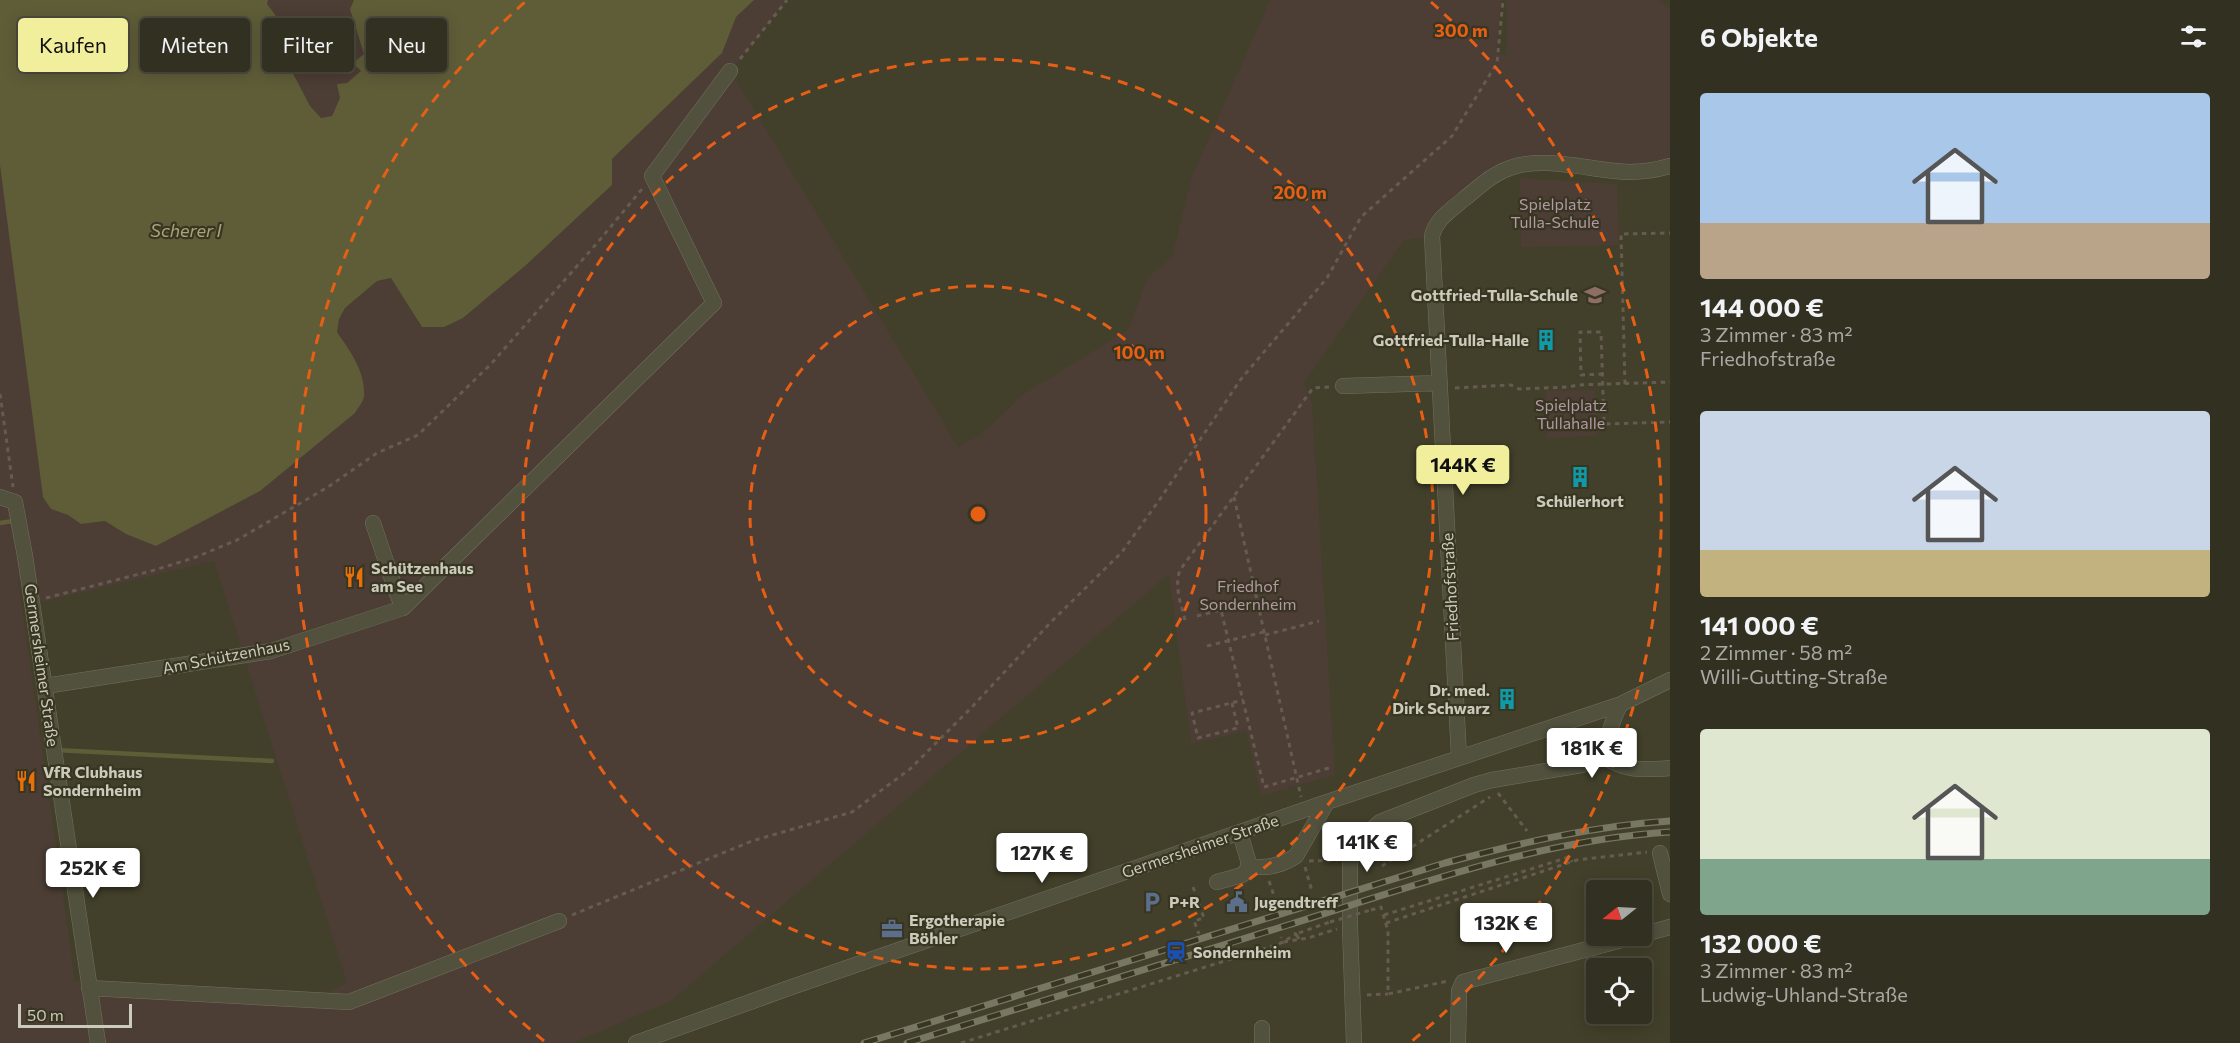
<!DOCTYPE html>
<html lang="de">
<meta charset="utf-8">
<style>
:root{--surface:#323020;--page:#3d3c2d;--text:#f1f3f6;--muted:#a8a9a5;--line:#4d4b3e;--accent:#f1ee9c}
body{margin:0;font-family:Commissioner,sans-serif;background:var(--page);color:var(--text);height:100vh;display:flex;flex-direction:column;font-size:22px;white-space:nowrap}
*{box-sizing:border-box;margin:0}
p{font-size:20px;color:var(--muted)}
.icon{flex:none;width:33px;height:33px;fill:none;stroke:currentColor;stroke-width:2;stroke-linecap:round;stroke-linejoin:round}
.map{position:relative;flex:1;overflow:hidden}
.panel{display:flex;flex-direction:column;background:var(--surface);width:570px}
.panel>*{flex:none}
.guide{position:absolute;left:18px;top:18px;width:570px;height:54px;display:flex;gap:12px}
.needle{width:39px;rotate:252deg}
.buttons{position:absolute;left:1586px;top:880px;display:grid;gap:12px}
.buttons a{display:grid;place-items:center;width:66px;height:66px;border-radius:6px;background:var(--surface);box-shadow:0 3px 15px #0003,0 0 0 2px var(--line);font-size:30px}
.scale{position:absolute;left:18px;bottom:15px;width:114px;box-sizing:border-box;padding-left:6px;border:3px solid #cccbbb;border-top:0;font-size:16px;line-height:21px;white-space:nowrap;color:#cccbbb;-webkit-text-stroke:4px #383623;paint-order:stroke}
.price{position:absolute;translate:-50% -51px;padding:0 14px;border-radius:6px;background:#fff;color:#222;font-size:20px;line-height:39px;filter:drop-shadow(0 2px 3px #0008)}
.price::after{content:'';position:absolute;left:50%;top:36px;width:18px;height:14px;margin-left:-9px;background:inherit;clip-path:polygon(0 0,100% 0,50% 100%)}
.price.active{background:var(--accent);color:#111}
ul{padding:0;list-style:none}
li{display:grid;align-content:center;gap:12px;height:318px;padding:0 30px}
li span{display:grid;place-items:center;height:186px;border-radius:6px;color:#555}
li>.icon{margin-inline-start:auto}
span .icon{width:108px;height:108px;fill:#fffc;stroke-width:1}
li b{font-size:26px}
h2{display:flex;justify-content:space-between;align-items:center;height:72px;padding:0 30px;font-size:26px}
.pill{padding:0 21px;border-radius:6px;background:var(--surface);box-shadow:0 3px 15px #0003,0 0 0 2px var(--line);font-size:21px;line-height:54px}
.pill.active{background:var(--accent);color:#111}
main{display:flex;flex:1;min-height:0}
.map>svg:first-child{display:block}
.green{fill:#4c3d35;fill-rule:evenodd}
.water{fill:#5f5d38}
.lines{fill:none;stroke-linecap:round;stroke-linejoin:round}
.stream{stroke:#5f5d38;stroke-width:4.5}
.minor-casing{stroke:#72715f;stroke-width:16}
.path{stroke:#665b51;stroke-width:3;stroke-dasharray:4.5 4.5;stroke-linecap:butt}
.minor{stroke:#52513e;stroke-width:15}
.rail-casing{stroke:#787761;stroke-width:7}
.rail{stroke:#383623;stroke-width:4.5;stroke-dasharray:14;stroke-linecap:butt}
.path-bridge{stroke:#665b51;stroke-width:3;stroke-dasharray:4.5 4.5;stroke-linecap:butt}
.ring{fill:none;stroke:#e75f15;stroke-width:3;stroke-dasharray:10 8}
.labels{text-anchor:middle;stroke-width:4.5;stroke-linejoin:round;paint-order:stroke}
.park-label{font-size:16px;fill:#b498a3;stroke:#383623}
.poi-label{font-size:16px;font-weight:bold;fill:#cccbbb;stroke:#383623;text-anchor:start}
.street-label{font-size:16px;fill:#cccbbb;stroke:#383623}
.water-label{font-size:18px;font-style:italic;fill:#a7a478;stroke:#383623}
.centre{fill:#e75f15;stroke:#383623;stroke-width:3}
.ring-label{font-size:18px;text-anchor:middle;font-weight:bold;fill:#e75f15;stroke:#383623;stroke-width:4.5;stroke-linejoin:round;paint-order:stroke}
</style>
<main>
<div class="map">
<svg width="1670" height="1043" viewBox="0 0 1670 1043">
<rect width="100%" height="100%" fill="#42402a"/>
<path class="green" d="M268,0H355L364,54L361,71L347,83L332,117L320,118L310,106L274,37L266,4Z
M754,0H787L731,71L958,447L983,433L1022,395L1129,329L1147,278L1172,257L1192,176L1270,0H1501L1496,53L1507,55V0H1658L1670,9V167L1645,174L1510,170L1426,237L1403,241L1304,383L1312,402L1335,775L1261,796L1246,731L1191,744L1169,574L671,1001L573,1043H0V165L51,509L68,515L81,524L105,521L126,534L355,413C358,408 363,402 364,397C366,372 350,351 337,332L339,319L345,308L377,281L391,278L422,327L463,318L525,266L612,185V159L722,53L736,17ZM214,561L347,983L326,993L103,980L75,981L18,579L42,602Z
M1520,178L1617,184L1619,245L1521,247Z
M1595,390L1597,436L1547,438L1546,391Z"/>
<path class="water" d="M0,0H268L267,4L279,20L274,37L310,106L321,118L332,116L340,98L337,84L347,83L361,71L353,63L364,54L350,9L354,0H754L736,17L722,53L612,159V185L525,266L463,318L444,327H422L391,278L377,281L345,308L339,319L337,332C350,351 366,372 364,397C363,402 358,408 355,413L260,491L156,546L126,534L105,521L81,524L68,515L51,509L43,497L0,165Z"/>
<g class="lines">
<path class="stream" d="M0,523L13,521
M56,750L272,761"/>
<defs>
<path id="minor" d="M1343,386L1440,383
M0,497L15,502L25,556L98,1043
M373,523L396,591L403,608
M45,686L271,651L403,608L714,303L652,176L730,71
M1601,754C1623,772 1643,770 1670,768
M1459,757L1432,236C1436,219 1451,210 1464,199C1479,187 1492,174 1510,168C1544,155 1593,171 1629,172C1643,172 1657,170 1670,166
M1660,853L1670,894
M1249,866C1266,869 1281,866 1296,856L1327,802
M1217,882L1242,875L1248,869V860L1240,833
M1641,935L1670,927
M89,988L349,1002L559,921
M636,1043L786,989L1327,802L1621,704L1670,680
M1262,1043V1028
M1354,1043L1350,927V861L1362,838L1380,822L1474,785L1492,780L1582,765C1613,753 1605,729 1621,704
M1458,1043L1459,991L1463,982L1637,936"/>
</defs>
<use href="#minor" class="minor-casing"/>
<path class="path" d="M740,59L787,0
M1603,374L1581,375L1580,332H1601L1604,424L1670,422
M1625,384L1621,234L1670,233
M1455,388L1511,385L1519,389L1569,387L1577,385L1670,382
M0,394L13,487
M1234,497L1301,797
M46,598L155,570L196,557L237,540L328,487L377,453L418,435L491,364L598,242L642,189
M1197,616L1221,610L1264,787L1329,768
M1185,620C1181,604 1174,586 1180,570L1313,388L1329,387
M1265,635L1319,621
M1207,646L1264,632
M1232,703L1238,728L1198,738L1192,713L1243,700
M1498,793L1527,831
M1309,861L1338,860
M1382,866L1490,797
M1305,867L1312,891
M1269,881L1276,902
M1193,887L1204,918L1194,921L1199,934
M1371,910L1381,907L1388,931V994L1448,981
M572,915L752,841L852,812L910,769L971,708L1051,622L1122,552L1160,499L1241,379L1327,278L1361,217L1452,136L1497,63L1503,0
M1384,915L1563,859L1569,857L1572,862
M1386,923L1577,860L1647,852
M1294,933L1296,934L1283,942L1308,938L1337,929
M1299,939L1296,934L1330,922
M1367,995L1388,994
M961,1043L1276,945L1283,942L1281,937"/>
<use href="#minor" class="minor"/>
<defs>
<path id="rail" d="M864,1043L1445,863C1519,843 1593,826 1670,821
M907,1043C1034,1003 1161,965 1288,925C1413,886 1539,840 1670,832"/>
</defs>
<use href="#rail" class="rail-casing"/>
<use href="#rail" class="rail"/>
<path class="path-bridge" d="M1330,922L1371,910"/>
</g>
<g class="ring">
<circle cx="978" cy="514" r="228"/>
<circle cx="978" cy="514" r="455"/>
<path d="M544 1041A683 683 0 0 1 525 2M1431 2A683 683 0 0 1 1412 1041"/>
</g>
<defs>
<symbol id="school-bare" viewBox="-9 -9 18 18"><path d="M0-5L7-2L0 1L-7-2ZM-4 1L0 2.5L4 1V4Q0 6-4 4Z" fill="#8d6e63" stroke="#383623" stroke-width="2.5" paint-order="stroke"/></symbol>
<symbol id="building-bare" viewBox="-9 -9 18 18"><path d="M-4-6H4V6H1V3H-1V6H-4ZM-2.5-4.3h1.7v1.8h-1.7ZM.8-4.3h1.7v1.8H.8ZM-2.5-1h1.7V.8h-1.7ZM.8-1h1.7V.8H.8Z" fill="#0f9aa8" stroke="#383623" stroke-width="2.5" paint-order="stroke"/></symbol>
<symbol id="restaurant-bare" viewBox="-9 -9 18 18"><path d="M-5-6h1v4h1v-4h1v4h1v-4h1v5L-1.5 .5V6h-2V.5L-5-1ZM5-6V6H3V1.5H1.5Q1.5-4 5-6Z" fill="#e8710a" stroke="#383623" stroke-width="2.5" paint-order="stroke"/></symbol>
<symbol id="parking-bare" viewBox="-9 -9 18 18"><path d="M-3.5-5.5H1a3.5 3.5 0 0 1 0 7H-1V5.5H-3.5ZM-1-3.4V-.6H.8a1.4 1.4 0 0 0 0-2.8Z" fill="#5c6f8a" stroke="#383623" stroke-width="2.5" paint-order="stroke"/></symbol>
<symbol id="civic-bare" viewBox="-9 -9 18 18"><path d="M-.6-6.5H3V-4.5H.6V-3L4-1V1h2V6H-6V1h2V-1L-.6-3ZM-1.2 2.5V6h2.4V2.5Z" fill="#5c6f8a" stroke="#383623" stroke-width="2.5" paint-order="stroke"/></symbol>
<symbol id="office-bare" viewBox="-9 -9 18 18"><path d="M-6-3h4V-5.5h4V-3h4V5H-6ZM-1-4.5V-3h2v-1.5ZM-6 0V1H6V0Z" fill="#5c6f8a" stroke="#383623" stroke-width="2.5" paint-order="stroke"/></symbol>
<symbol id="station-bare" viewBox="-9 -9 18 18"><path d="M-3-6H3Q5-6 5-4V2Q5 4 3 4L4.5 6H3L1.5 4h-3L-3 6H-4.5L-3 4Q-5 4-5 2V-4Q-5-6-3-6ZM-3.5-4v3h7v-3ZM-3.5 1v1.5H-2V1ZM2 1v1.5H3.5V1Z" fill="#1a4fb4" stroke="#383623" stroke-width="2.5" paint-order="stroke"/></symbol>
</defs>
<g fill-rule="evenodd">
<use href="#school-bare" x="1580" y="280" width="30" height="30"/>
<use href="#building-bare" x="1531" y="325" width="30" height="30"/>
<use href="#building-bare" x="1565" y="462" width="30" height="30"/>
<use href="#restaurant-bare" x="339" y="562" width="30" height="30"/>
<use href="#building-bare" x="1492" y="684" width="30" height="30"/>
<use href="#restaurant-bare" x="11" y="766" width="30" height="30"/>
<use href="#parking-bare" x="1137" y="887" width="30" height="30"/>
<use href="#civic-bare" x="1222" y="887" width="30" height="30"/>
<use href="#office-bare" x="877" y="914" width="30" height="30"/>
<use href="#station-bare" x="1161" y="937" width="30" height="30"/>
</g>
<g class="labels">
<g class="park-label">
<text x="1555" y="210">Spielplatz<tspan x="1555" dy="18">Tulla-Schule</tspan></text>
<text x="1571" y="411">Spielplatz<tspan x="1571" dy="18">Tullahalle</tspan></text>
<text x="1248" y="592">Friedhof<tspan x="1248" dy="18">Sondernheim</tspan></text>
</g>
<g class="poi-label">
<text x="1578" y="301" text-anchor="end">Gottfried-Tulla-Schule</text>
<text x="1529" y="346" text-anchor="end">Gottfried-Tulla-Halle</text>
<text x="1580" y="507" text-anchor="middle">Schülerhort</text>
<text x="371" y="574">Schützenhaus<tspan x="371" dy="18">am See</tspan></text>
<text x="1490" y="696" text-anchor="end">Dr. med.<tspan x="1490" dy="18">Dirk Schwarz</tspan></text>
<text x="43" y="778">VfR Clubhaus<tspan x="43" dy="18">Sondernheim</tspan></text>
<text x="1169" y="908">P+R</text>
<text x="1254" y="908">Jugendtreff</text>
<text x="909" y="926">Ergotherapie<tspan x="909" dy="18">Böhler</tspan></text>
<text x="1193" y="958">Sondernheim</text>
</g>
<g class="street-label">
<text transform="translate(1450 587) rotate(-93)" y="6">Friedhofstraße</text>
<text transform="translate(226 656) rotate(-11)" y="6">Am Schützenhaus</text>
<text transform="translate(42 665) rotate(82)" y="6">Germersheimer Straße</text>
<text transform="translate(1200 846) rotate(-19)" y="6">Germersheimer Straße</text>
</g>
<g class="water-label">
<text x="186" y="237">Scherer I</text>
</g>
</g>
<circle cx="978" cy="514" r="9" class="centre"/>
<g class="ring-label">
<text x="1461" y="37">300 m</text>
<text x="1300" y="199">200 m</text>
<text x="1139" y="359">100 m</text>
</g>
</svg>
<div class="buttons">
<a><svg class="needle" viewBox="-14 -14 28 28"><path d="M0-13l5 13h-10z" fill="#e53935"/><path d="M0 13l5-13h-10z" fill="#a8a9a5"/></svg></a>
<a><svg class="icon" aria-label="locate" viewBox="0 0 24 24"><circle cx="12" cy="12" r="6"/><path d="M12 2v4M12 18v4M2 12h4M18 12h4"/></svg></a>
</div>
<div class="scale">50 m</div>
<b class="price active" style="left:1463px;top:496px">144K €</b>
<b class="price" style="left:1592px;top:779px">181K €</b>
<b class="price" style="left:1367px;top:873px">141K €</b>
<b class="price" style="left:1042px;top:884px">127K €</b>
<b class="price" style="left:93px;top:899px">252K €</b>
<b class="price" style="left:1506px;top:954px">132K €</b>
<div class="guide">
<a class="pill active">Kaufen</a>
<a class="pill">Mieten</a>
<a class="pill">Filter</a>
<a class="pill">Neu</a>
</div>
</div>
<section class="panel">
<h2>6 Objekte<svg class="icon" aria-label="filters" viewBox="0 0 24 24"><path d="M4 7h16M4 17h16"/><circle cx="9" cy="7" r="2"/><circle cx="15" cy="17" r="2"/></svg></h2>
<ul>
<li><span style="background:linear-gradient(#a9c7e8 70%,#b9a48a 0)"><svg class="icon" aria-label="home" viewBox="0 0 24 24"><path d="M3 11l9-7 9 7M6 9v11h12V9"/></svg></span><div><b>144 000 €</b><p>3 Zimmer · 83 m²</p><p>Friedhofstraße</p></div></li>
<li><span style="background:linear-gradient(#c9d6e8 75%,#c2b280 0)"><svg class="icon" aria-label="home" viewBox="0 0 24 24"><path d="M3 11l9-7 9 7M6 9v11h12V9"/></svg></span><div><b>141 000 €</b><p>2 Zimmer · 58 m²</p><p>Willi-Gutting-Straße</p></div></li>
<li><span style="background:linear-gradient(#dfe7d0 70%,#7fa58c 0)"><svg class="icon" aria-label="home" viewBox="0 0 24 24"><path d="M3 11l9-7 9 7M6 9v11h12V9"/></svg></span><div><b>132 000 €</b><p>3 Zimmer · 83 m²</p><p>Ludwig-Uhland-Straße</p></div></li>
</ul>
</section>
</main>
